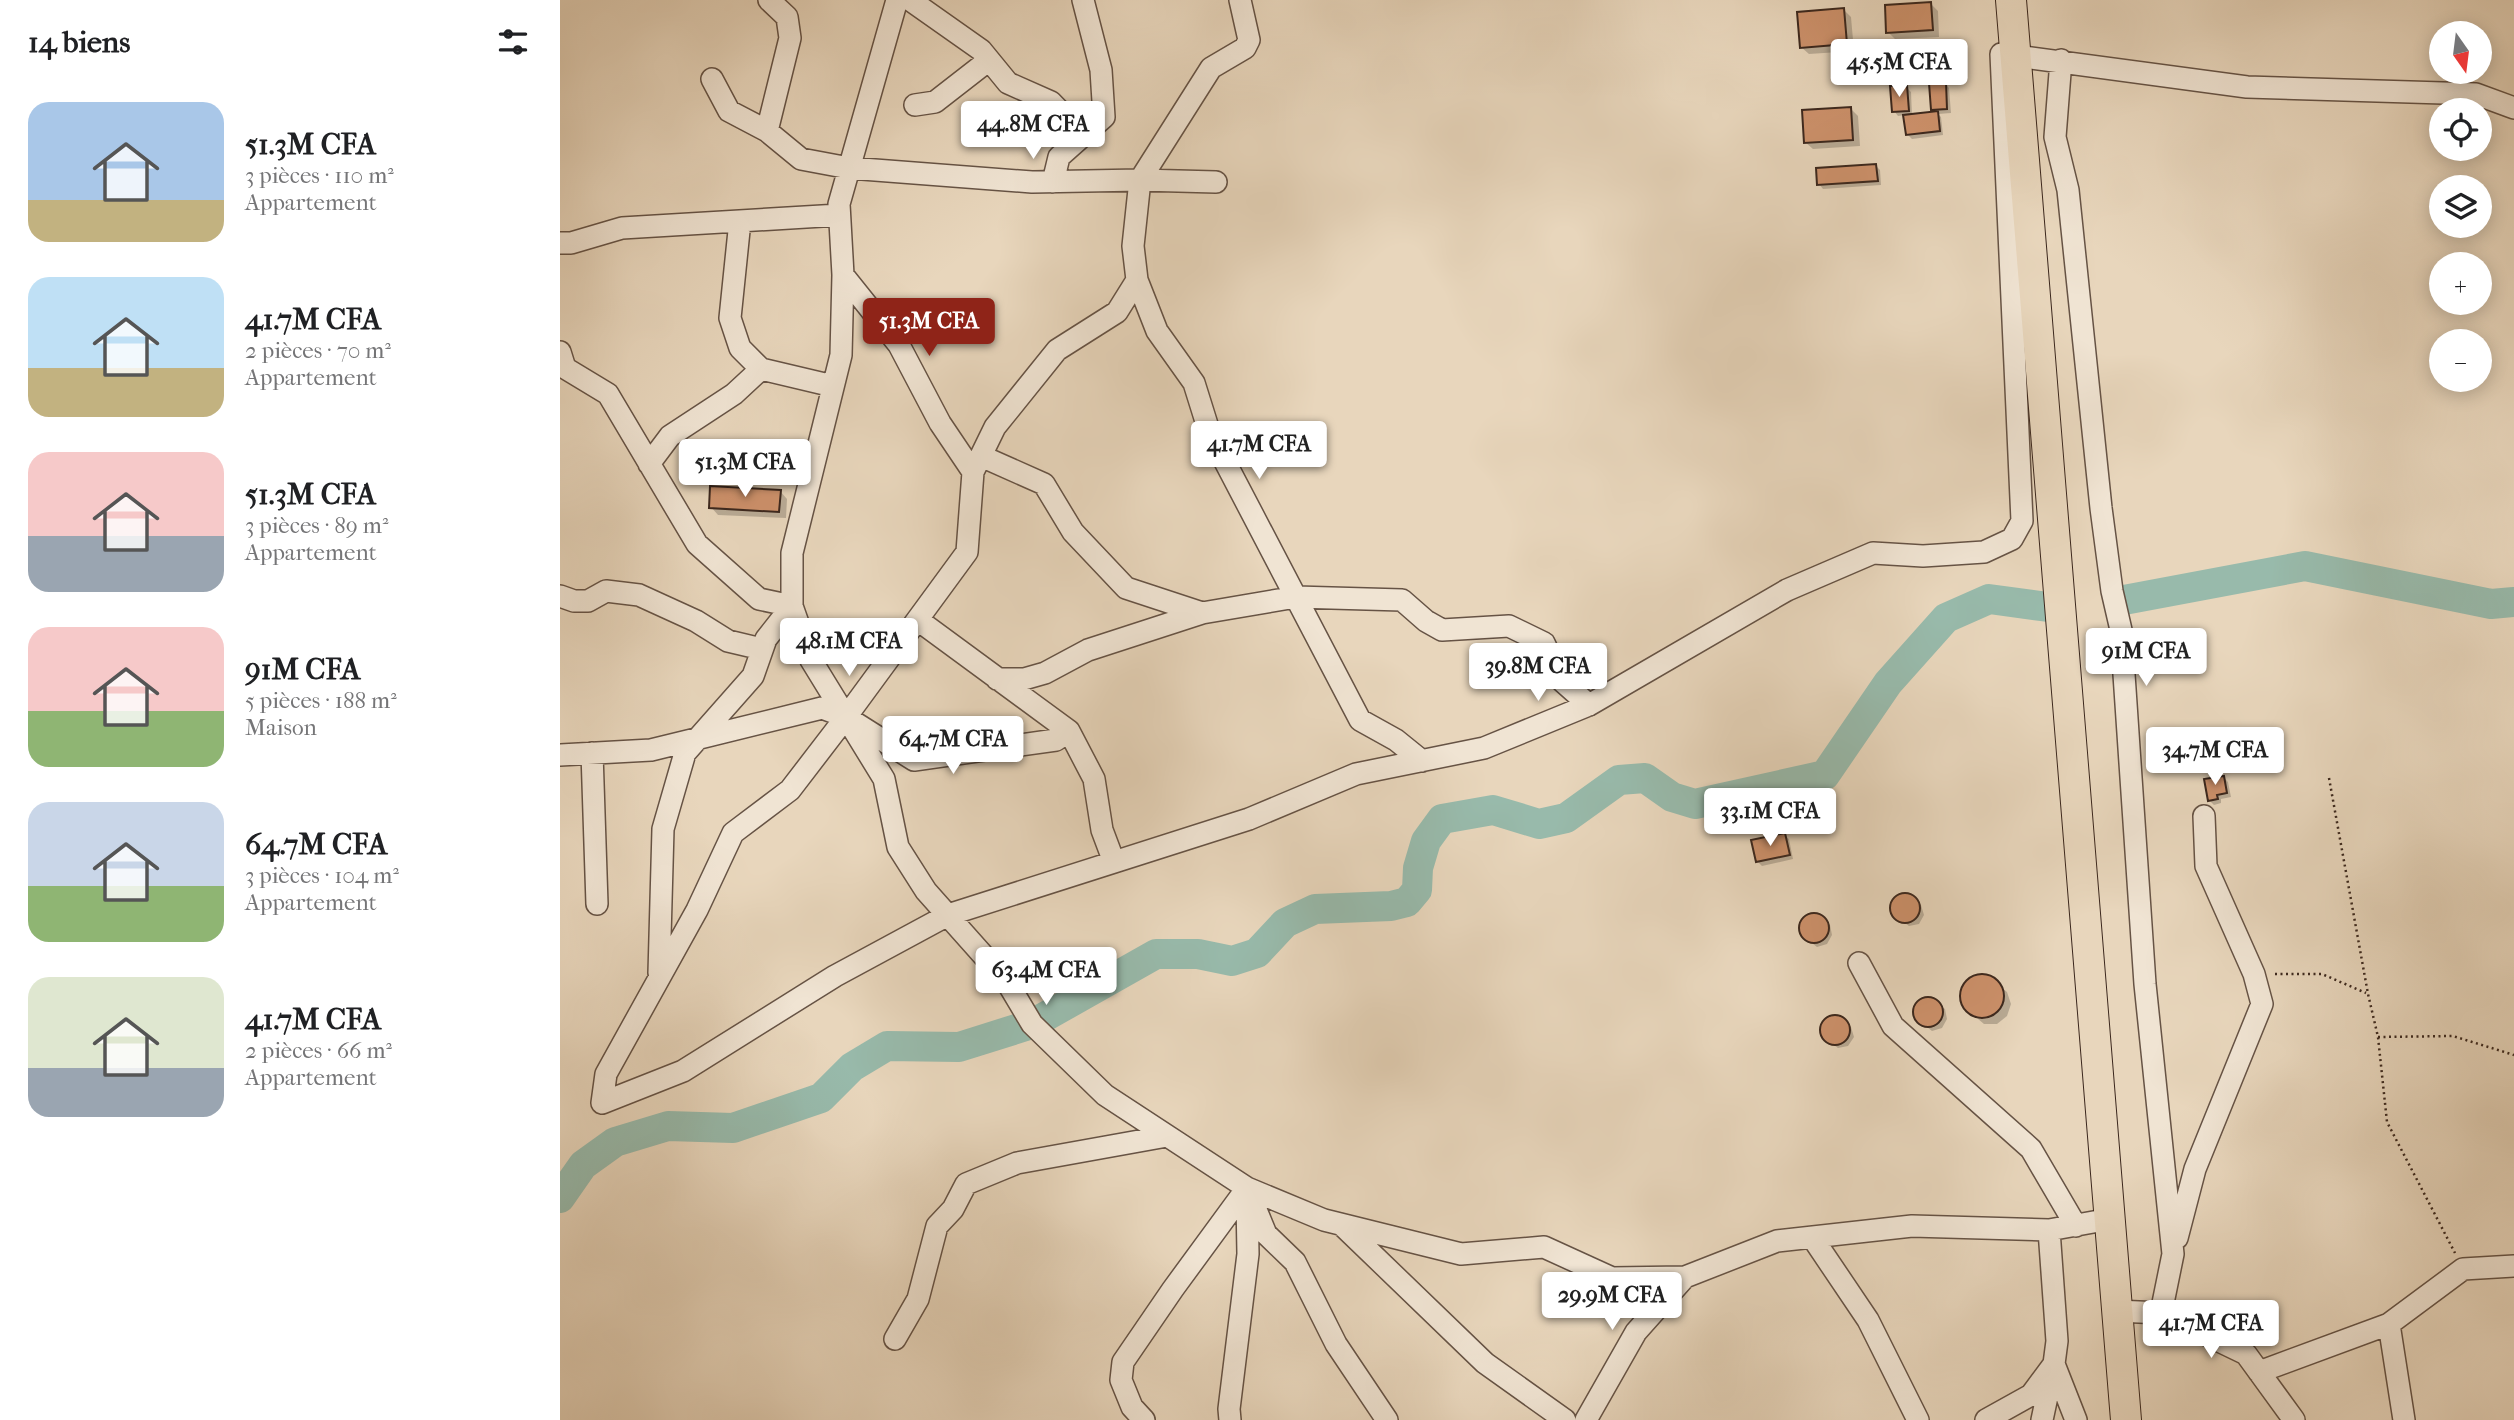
<!DOCTYPE html>
<html lang="fr">
<meta charset="utf-8">
<style>
:root{--surface:#fff;--page:#f2f2f2;--text:#202124;--muted:#757577;--accent:#8f2418}
body{margin:0;font-family:"IM FELL French Canon",serif;background:var(--page);color:var(--text);height:100vh;display:flex;flex-direction:column;font-size:26px;white-space:nowrap}
*{box-sizing:border-box;margin:0}
p{font-size:23px;color:var(--muted)}
.icon{flex:none;width:38px;height:38px;fill:none;stroke:currentColor;stroke-width:2;stroke-linecap:round;stroke-linejoin:round}
.map{position:relative;flex:1;overflow:hidden}
.sheet{display:flex;flex-direction:column;background:var(--surface);width:560px}
.sheet>*{flex:none}
.needle{width:46px;rotate:166deg}
.buttons{position:absolute;left:1869px;top:21px;display:grid;gap:14px}
.buttons a{display:grid;place-items:center;width:63px;height:63px;border-radius:50%;background:var(--surface);box-shadow:0 4px 18px #0003;font-size:35px}
.price{position:absolute;translate:-50% -60px;padding:0 16px;border-radius:7px;background:#fff;color:#222;font-size:23px;line-height:46px;filter:drop-shadow(0 2px 4px #0008)}
.price::after{content:'';position:absolute;left:50%;top:42px;width:21px;height:16px;margin-left:-10px;background:inherit;clip-path:polygon(0 0,100% 0,50% 100%)}
.price.active{background:var(--accent);color:#fff}
ul{padding:0;list-style:none}
li{display:flex;align-items:center;gap:21px;height:175px;padding:0 28px}
li span{display:grid;place-items:center;flex:none;width:196px;height:140px;border-radius:21px;color:#555}
li>.icon{margin-inline-start:auto}
span .icon{width:84px;height:84px;fill:#fffc;stroke-width:1}
li b{font-size:30px}
h2{display:flex;justify-content:space-between;align-items:center;height:84px;padding:0 28px;font-size:30px}
main{display:flex;flex:1;min-height:0}
.map>svg:first-child{display:block}
.shadow{fill:#0003}
.lines{fill:none;stroke-linecap:round;stroke-linejoin:round}
.river{stroke:#98baab;stroke-width:30}
.building{fill:#cd916b;stroke:#3b271d;stroke-width:2}
.minor-casing{stroke:#665345;stroke-width:24}
.highway-casing{stroke:#3b271d;stroke-width:32}
.path{stroke:#3b271d;stroke-width:2.5;stroke-dasharray:2 3.5;stroke-linecap:butt}
.minor{stroke:#f0e4d3;stroke-width:21}
.highway{stroke:#e8d6bc;stroke-width:30}
</style>
<main>
<section class="sheet">
<h2>14 biens<svg class="icon" aria-label="filters" viewBox="0 0 24 24"><path d="M4 7h16M4 17h16"/><circle cx="9" cy="7" r="2"/><circle cx="15" cy="17" r="2"/></svg></h2>
<ul>
<li><span style="background:linear-gradient(#a9c7e8 70%,#c2b280 0)"><svg class="icon" aria-label="home" viewBox="0 0 24 24"><path d="M3 11l9-7 9 7M6 9v11h12V9"/></svg></span><div><b>51.3M CFA</b><p>3 pièces · 110 m²</p><p>Appartement</p></div></li>
<li><span style="background:linear-gradient(#bfe0f5 65%,#c2b280 0)"><svg class="icon" aria-label="home" viewBox="0 0 24 24"><path d="M3 11l9-7 9 7M6 9v11h12V9"/></svg></span><div><b>41.7M CFA</b><p>2 pièces · 70 m²</p><p>Appartement</p></div></li>
<li><span style="background:linear-gradient(#f6c9c9 60%,#9aa5b1 0)"><svg class="icon" aria-label="home" viewBox="0 0 24 24"><path d="M3 11l9-7 9 7M6 9v11h12V9"/></svg></span><div><b>51.3M CFA</b><p>3 pièces · 89 m²</p><p>Appartement</p></div></li>
<li><span style="background:linear-gradient(#f6c9c9 60%,#8fb573 0)"><svg class="icon" aria-label="home" viewBox="0 0 24 24"><path d="M3 11l9-7 9 7M6 9v11h12V9"/></svg></span><div><b>91M CFA</b><p>5 pièces · 188 m²</p><p>Maison</p></div></li>
<li><span style="background:linear-gradient(#c9d6e8 60%,#8fb573 0)"><svg class="icon" aria-label="home" viewBox="0 0 24 24"><path d="M3 11l9-7 9 7M6 9v11h12V9"/></svg></span><div><b>64.7M CFA</b><p>3 pièces · 104 m²</p><p>Appartement</p></div></li>
<li><span style="background:linear-gradient(#dfe7d0 65%,#9aa5b1 0)"><svg class="icon" aria-label="home" viewBox="0 0 24 24"><path d="M3 11l9-7 9 7M6 9v11h12V9"/></svg></span><div><b>41.7M CFA</b><p>2 pièces · 66 m²</p><p>Appartement</p></div></li>
</ul>
</section>
<div class="map">
<svg width="1954" height="1420" viewBox="0 0 1954 1420">
<rect width="100%" height="100%" fill="#e8d6bc"/>
<filter id="stains"><feTurbulence type="fractalNoise" baseFrequency=".00286" numOctaves="4"/><feColorMatrix values="0 0 0 0 .2 0 0 0 0 .09 0 0 0 0 .02 0 0 0 .5 -.17"/></filter>
<radialGradient id="worn" r=".72"><stop offset=".6" stop-color="#630" stop-opacity="0"/><stop offset="1" stop-color="#630" stop-opacity=".3"/></radialGradient>
<path class="shadow" d="M1371,4L1378,11L1379,37L1335,39L1328,32Z
M1284,10L1291,17L1294,51L1249,54L1241,47Z
M1385,84L1389,88L1391,113L1378,114L1381,117L1383,135L1352,139L1347,134L1345,115L1338,116L1334,111L1346,87L1351,92L1352,116L1377,113L1373,109Z
M1290,108L1298,116L1300,146L1253,149L1245,142Z
M1316,166L1320,170L1321,185L1263,189L1259,184Z
M220,491L227,499L226,518L158,515L151,507Z
M1664,778L1668,782L1671,797L1661,799V803L1654,805L1649,800Z
M1224,835L1229,839L1233,859L1202,866L1197,861Z
M1347,894L1361,905L1364,915L1359,924L1349,926L1335,916L1332,906L1337,897Z
M1255,915L1270,925L1272,935L1267,944L1257,947L1243,936L1240,926L1245,917Z
M1416,977H1428L1447,992L1451,1004L1447,1016L1437,1024H1424L1405,1008L1401,996L1405,984Z
M1370,999L1385,1009L1387,1019L1382,1028L1372,1031L1358,1020L1355,1010L1360,1002Z
M1277,1016L1291,1027L1294,1037L1288,1046L1278,1048L1264,1038L1261,1028L1267,1019Z"/>
<g class="lines">
<path class="river" d="M1564,600L1745,566L1931,604L1954,602
M0,1198L23,1165L55,1142L108,1126L173,1128L261,1098L292,1067L327,1046L399,1047L472,1024L596,954H638L672,961L697,953L725,923L755,909L831,906L847,902L857,890L858,868L866,841L882,819L933,810L979,824L1006,818L1059,780L1085,778L1112,797L1135,804L1265,775L1328,683L1386,618L1429,599L1488,607"/>
</g>
<path class="building" d="M1371,2L1373,30L1326,33L1325,5Z
M1284,8L1287,44L1240,48L1237,12Z
M1386,82L1387,109L1371,110L1369,83Z
M1347,85L1349,111L1332,112L1330,86Z
M1291,107L1293,140L1244,143L1242,110Z
M1378,111L1380,131L1346,135L1343,115Z
M1316,164L1318,181L1257,185L1256,168Z
M150,486L221,490L219,512L149,508Z
M1664,776L1667,793L1657,795L1658,799L1648,801L1644,779Z
M1225,833L1230,855L1196,862L1191,840Z
M1330 908a15 15 0 1 1 30 0a15 15 0 1 1-30 0Z
M1239 928a15 15 0 1 1 30 0a15 15 0 1 1-30 0Z
M1400 996a22 22 0 1 1 44 0a22 22 0 1 1-44 0Z
M1353 1012a15 15 0 1 1 30 0a15 15 0 1 1-30 0Z
M1260 1030a15 15 0 1 1 30 0a15 15 0 1 1-30 0Z"/>
<g class="lines">
<defs>
<path id="minor" d="M337,0L279,204L283,275L281,355L232,553V606L251,660L324,779L338,847L366,891L447,982L472,1024L545,1095L687,1188L764,1220L901,1254L984,1247L1052,1278L1125,1277L1217,1241L1352,1226L1489,1230L1550,1219
M350,0L421,50L448,83L491,102L523,135
M680,0L689,40L685,48L651,68L580,180L573,246L577,280L597,331L634,383L649,431L800,720L836,740L862,761
M1501,60L1495,137L1508,190L1541,508L1552,591L1561,630L1585,984L1613,1254L1601,1313
M152,79L169,111L207,131L241,159L289,168L472,182L580,180L656,182
M355,105L375,102L429,60
M207,131L230,38L227,17L209,0
M493,182L499,157L544,117L541,70L523,0
M180,221L170,318L180,348L201,369L273,386
M0,243H11L62,228L279,215
M283,275L339,345L380,423L413,472
M577,280L557,312L497,350L435,427L413,472L407,552L286,717L230,790L173,833L137,910L46,1074L42,1103L123,1071L275,976L388,915L689,819L796,774L924,748L1029,705L1227,590L1313,553L1363,556L1424,552L1452,539L1462,521L1441,54L1687,87L1916,94L1954,108
M0,352L5,368L48,394L137,544L199,599L232,606L206,639L193,676L125,753L103,829L99,973
M421,456L484,484L513,532L566,588L642,613
M89,464L110,436L174,394L201,369
M0,596L14,601H28L46,591L79,595L136,621L168,641L202,649
M358,620L509,731L534,779L542,830L554,862
M437,679H464L485,673L528,650L642,613L736,597L842,600L866,621L882,630L949,626L984,643L1002,681L1029,705
M32,753L37,904
M0,755L91,750L262,708L286,717L354,760L496,740L509,731
M1299,963L1333,1026L1471,1149L1516,1226
M687,1188L706,1234L735,1262L776,1344L827,1420
M783,1226L925,1363L1005,1420
M1489,1230L1497,1341L1494,1364L1516,1420
M1252,1237L1308,1320L1358,1420
M1617,1238L1635,1169L1702,1004L1694,974L1646,866L1644,816
M1557,1311L1601,1313L1686,1354L1734,1420
M1829,1324L1844,1420
M335,1339L358,1299L377,1226L393,1209L406,1184L457,1163L607,1136
M1699,1372L1829,1324L1903,1269L1954,1266
M584,1420L572,1407L561,1380L563,1362L613,1289L687,1188
M670,1420L669,1409L688,1254L687,1200
M1026,1420L1076,1332L1125,1277
M1426,1420L1471,1395L1494,1364
M1482,1420L1492,1373"/>
<path id="highway" d="M1451,0L1566,1420"/>
</defs>
<use href="#minor" class="minor-casing"/>
<use href="#highway" class="highway-casing"/>
<path class="path" d="M1769,778L1808,994L1818,1037L1827,1122L1895,1253
M1715,974H1762L1806,993
M1818,1037L1893,1036L1954,1055"/>
<use href="#minor" class="minor"/>
<use href="#highway" class="highway"/>
</g>
<rect width="100%" height="100%" filter="url(#stains)"/>
<rect width="100%" height="100%" fill="url(#worn)"/>
</svg>
<div class="buttons">
<a><svg class="needle" viewBox="-14 -14 28 28"><path d="M0-13l5 13h-10z" fill="#e53935"/><path d="M0 13l5-13h-10z" fill="#757577"/></svg></a>
<a><svg class="icon" aria-label="locate" viewBox="0 0 24 24"><circle cx="12" cy="12" r="6"/><path d="M12 2v4M12 18v4M2 12h4M18 12h4"/></svg></a>
<a><svg class="icon" aria-label="layers" viewBox="0 0 24 24"><path d="M12 4l9 5-9 5-9-5zM3 14l9 5 9-5"/></svg></a>
<a>+</a>
<a>−</a>
</div>
<b class="price" style="left:1339px;top:99px">45.5M CFA</b>
<b class="price" style="left:473px;top:161px">44.8M CFA</b>
<b class="price active" style="left:369px;top:358px">51.3M CFA</b>
<b class="price" style="left:699px;top:481px">41.7M CFA</b>
<b class="price" style="left:185px;top:499px">51.3M CFA</b>
<b class="price" style="left:289px;top:678px">48.1M CFA</b>
<b class="price" style="left:1586px;top:688px">91M CFA</b>
<b class="price" style="left:978px;top:703px">39.8M CFA</b>
<b class="price" style="left:393px;top:776px">64.7M CFA</b>
<b class="price" style="left:1655px;top:787px">34.7M CFA</b>
<b class="price" style="left:1210px;top:848px">33.1M CFA</b>
<b class="price" style="left:486px;top:1007px">63.4M CFA</b>
<b class="price" style="left:1052px;top:1332px">29.9M CFA</b>
<b class="price" style="left:1651px;top:1360px">41.7M CFA</b>
</div>
</main>
